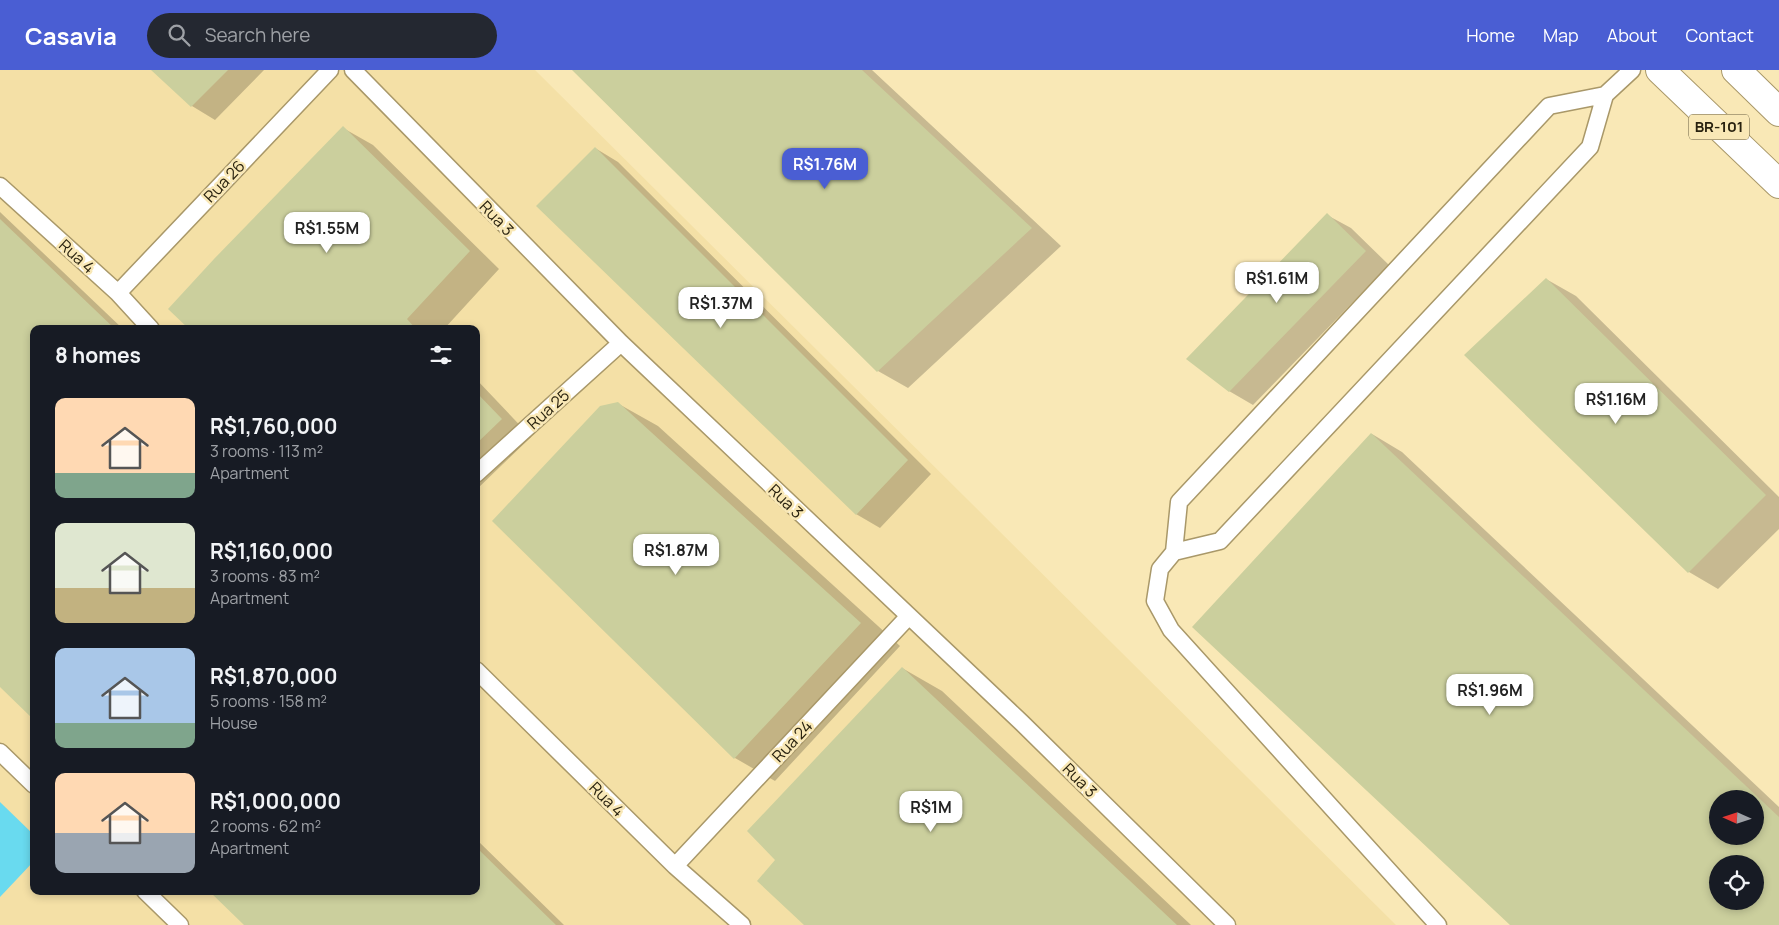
<!DOCTYPE html>
<meta charset="utf-8">
<style>
:root{--surface:#171b24;--page:#242831;--text:#f1f3f6;--muted:#9ea1a6;--accent:#4a5ed3}
body{margin:0;font-family:Manrope,sans-serif;background:var(--page);color:var(--text);height:100vh;display:flex;flex-direction:column;font-size:19px;white-space:nowrap}
*{box-sizing:border-box;margin:0}
p{font-size:16px;color:var(--muted)}
.icon{flex:none;width:28px;height:28px;fill:none;stroke:currentColor;stroke-width:2;stroke-linecap:round;stroke-linejoin:round}
.map{position:relative;flex:1;overflow:hidden}
.panel{position:absolute;left:30px;top:255px;width:450px;height:570px;display:flex;flex-direction:column;background:var(--surface);border-radius:10px;box-shadow:0 2px 8px #0003}
.panel>*{flex:none}
.needle{width:32px;rotate:273deg}
.fabs{position:absolute;left:1709px;top:720px;display:grid;gap:10px}
.fabs a{display:grid;place-items:center;width:55px;height:55px;border-radius:50%;background:var(--surface);box-shadow:0 2px 8px #0003;font-size:25px}
.price{position:absolute;translate:-50% -42px;padding:0 11px;border-radius:10px;background:#fff;color:#222;font-size:16px;line-height:32px;filter:drop-shadow(0 1px 2px #0008)}
.price::after{content:'';position:absolute;left:50%;top:30px;width:15px;height:11px;margin-left:-8px;background:inherit;clip-path:polygon(0 0,100% 0,50% 100%)}
.price.current{background:var(--accent);color:#fff}
ul{padding:0;list-style:none}
li{display:flex;align-items:center;gap:15px;height:125px;padding:0 25px}
li span{display:grid;place-items:center;flex:none;width:140px;height:100px;border-radius:10px;color:#555}
li>.icon{margin-inline-start:auto}
span .icon{width:60px;height:60px;fill:#fffc;stroke-width:1}
li b{font-size:21px}
h2{display:flex;justify-content:space-between;align-items:center;height:60px;padding:0 25px;font-size:21px}
header{display:flex;align-items:center;gap:30px;box-sizing:border-box;height:70px;padding:0 25px;background:var(--accent);color:#fff}
header strong{font-size:24px}
nav{display:flex;gap:28px;margin-inline-start:auto;font-size:18px}
.search{width:350px;height:45px;background:var(--page);display:flex;align-items:center;gap:12px;box-sizing:border-box;padding:0 18px;border-radius:28px;color:var(--muted);font-size:19px}
.map>svg:first-child{display:block}
.built{fill:#f4e0a6;fill-rule:evenodd}
.water{fill:#69daef}
.shadow{fill:#0003;fill-rule:evenodd}
.building{fill:#cbcf9d;fill-rule:evenodd}
.lines{fill:none;stroke-linecap:round;stroke-linejoin:round}
.service-casing{stroke:#a99869;stroke-width:19}
.motorway-casing{stroke:#a99869;stroke-width:30}
.service{stroke:#fff;stroke-width:16}
.motorway{stroke:#fff;stroke-width:28}
.labels{text-anchor:middle;stroke-width:5;stroke-linejoin:round;paint-order:stroke}
.shield{fill:#f9e8b6;stroke:#675d41;stroke-width:1}
.shield-label{font-size:15px;font-weight:bold;fill:#29220f}
.street-label{font-size:16px;fill:#29220f;stroke:#f9e8b6}
</style>
<header>
<strong>Casavia</strong>
<div class="search"><svg class="icon" aria-label="search" viewBox="0 0 24 24"><circle cx="10" cy="10" r="6"/><path d="M15 15l6 6"/></svg>Search here</div>
<nav><a>Home</a><a>Map</a><a>About</a><a>Contact</a></nav>
</header>
<div class="map">
<svg width="1779" height="855" viewBox="0 0 1779 855">
<rect width="100%" height="100%" fill="#f9e8b6"/>
<path class="built" d="M0,0H535L1396,855H0ZM34,259H476V821H34Z"/>
<path class="water" d="M0,732L34,765V791L0,827Z"/>
<path class="shadow" d="M153,0H264L215,50L192,36Z
M573,0H872L1061,176L908,318L878,301Z
M343,58L373,75L499,199L444,259H190Z
M595,78L618,92L931,404L880,458L856,444Z
M0,142L123,259H34L0,615Z
M1327,145L1351,158L1389,195L1253,335L1229,321Z
M1546,209L1576,226L1779,427V459L1718,519L1689,502Z
M476,309L531,367L476,420Z
M617,333L658,356L900,576L775,711L735,688Z
M1372,364L1402,382L1779,737V855H1512ZM1718,729H1755V766H1718ZM1718,794H1755V831H1718Z
M902,598L942,621L1191,855H806L777,788Z
M476,769L564,855H246L476,821Z"/>
<path class="building" d="M151,0H228L191,37Z
M572,0H862L1032,158L877,302Z
M343,56L470,181L407,249L416,259H189L168,239L214,189Z
M595,77L908,390L856,445L536,136Z
M1327,143L1366,181L1229,322L1186,289Z
M0,149L115,259H34V650L0,617Z
M1546,208L1766,425L1688,503L1464,285Z
M476,322L502,349L476,374Z
M618,332L861,553L734,689L492,451L600,336Z
M1371,363L1779,747V855H1510L1192,557ZM1718,729H1755V766H1718ZM1718,794H1755V831H1718Z
M902,597L1016,704L1177,855H804L757,811L775,790L747,761Z
M476,777L556,855H244L209,821H476Z"/>
<g class="lines">
<defs>
<path id="service" d="M353,0L621,273L1022,653L1227,855
M0,116L118,223L151,259
M118,223L330,0
M476,404L621,273
M1174,482L1220,471L1590,77L1605,25L1632,0
M476,600L675,796L742,855
M0,682L34,715
M675,796L908,547
M145,821L180,855
M1438,855L1171,560L1155,531L1160,499L1174,482L1179,432L1549,36L1605,25"/>
<path id="motorway" d="M1660,0L1779,114
M1736,0L1779,42"/>
</defs>
<use href="#service" class="service-casing"/>
<use href="#motorway" class="motorway-casing"/>
<use href="#service" class="service"/>
<use href="#motorway" class="motorway"/>
</g>
<g class="labels">
<rect class="shield" x="1689" y="44.5" width="60" height="25" rx="4"/>
<g class="shield-label">
<text x="1719" y="62">BR-101</text>
</g>
<g class="street-label">
<text transform="translate(224 111) rotate(-46)" y="6">Rua 26</text>
<text transform="translate(497 148) rotate(46)" y="6">Rua 3</text>
<text transform="translate(77 186) rotate(42)" y="6">Rua 4</text>
<text transform="translate(548 339) rotate(-42)" y="6">Rua 25</text>
<text transform="translate(786 431) rotate(44)" y="6">Rua 3</text>
<text transform="translate(792 671) rotate(-47)" y="6">Rua 24</text>
<text transform="translate(1080 710) rotate(45)" y="6">Rua 3</text>
<text transform="translate(607 729) rotate(45)" y="6">Rua 4</text>
</g>
</g>
</svg>
<div class="fabs">
<a><svg class="needle" viewBox="-14 -14 28 28"><path d="M0-13l5 13h-10z" fill="#e53935"/><path d="M0 13l5-13h-10z" fill="#9ea1a6"/></svg></a>
<a><svg class="icon" aria-label="locate" viewBox="0 0 24 24"><circle cx="12" cy="12" r="6"/><path d="M12 2v4M12 18v4M2 12h4M18 12h4"/></svg></a>
</div>
<b class="price current" style="left:825px;top:120px">R$1.76M</b>
<b class="price" style="left:327px;top:184px">R$1.55M</b>
<b class="price" style="left:1277px;top:234px">R$1.61M</b>
<b class="price" style="left:721px;top:259px">R$1.37M</b>
<b class="price" style="left:1616px;top:355px">R$1.16M</b>
<b class="price" style="left:676px;top:506px">R$1.87M</b>
<b class="price" style="left:1490px;top:646px">R$1.96M</b>
<b class="price" style="left:931px;top:763px">R$1M</b>
<section class="panel">
<h2>8 homes<svg class="icon" aria-label="filters" viewBox="0 0 24 24"><path d="M4 7h16M4 17h16"/><circle cx="9" cy="7" r="2"/><circle cx="15" cy="17" r="2"/></svg></h2>
<ul>
<li><span style="background:linear-gradient(#ffd9b3 75%,#7fa58c 0)"><svg class="icon" aria-label="home" viewBox="0 0 24 24"><path d="M3 11l9-7 9 7M6 9v11h12V9"/></svg></span><div><b>R$1,760,000</b><p>3 rooms · 113 m²</p><p>Apartment</p></div></li>
<li><span style="background:linear-gradient(#dfe7d0 65%,#c2b280 0)"><svg class="icon" aria-label="home" viewBox="0 0 24 24"><path d="M3 11l9-7 9 7M6 9v11h12V9"/></svg></span><div><b>R$1,160,000</b><p>3 rooms · 83 m²</p><p>Apartment</p></div></li>
<li><span style="background:linear-gradient(#a9c7e8 75%,#7fa58c 0)"><svg class="icon" aria-label="home" viewBox="0 0 24 24"><path d="M3 11l9-7 9 7M6 9v11h12V9"/></svg></span><div><b>R$1,870,000</b><p>5 rooms · 158 m²</p><p>House</p></div></li>
<li><span style="background:linear-gradient(#ffd9b3 60%,#9aa5b1 0)"><svg class="icon" aria-label="home" viewBox="0 0 24 24"><path d="M3 11l9-7 9 7M6 9v11h12V9"/></svg></span><div><b>R$1,000,000</b><p>2 rooms · 62 m²</p><p>Apartment</p></div></li>
</ul>
</section>
</div>
